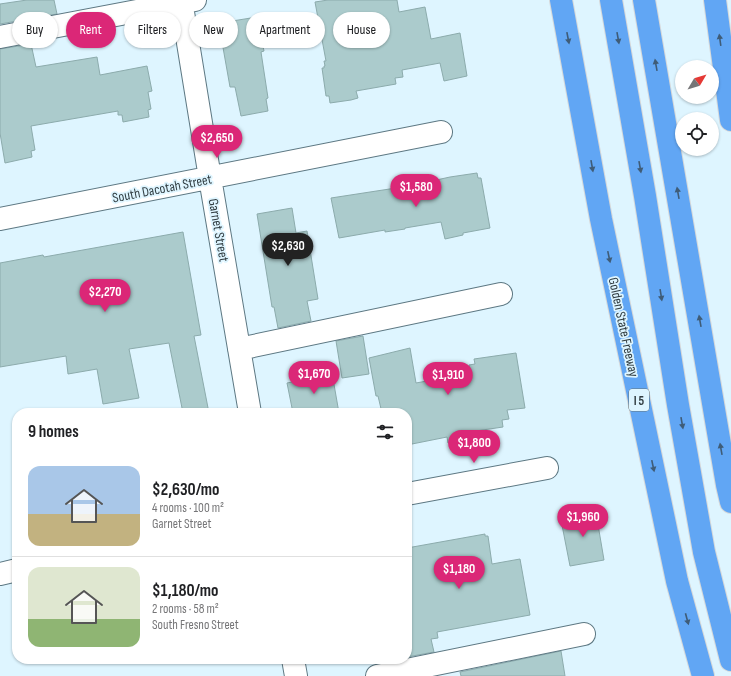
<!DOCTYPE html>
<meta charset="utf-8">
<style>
:root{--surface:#fff;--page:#f2f2f2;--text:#202124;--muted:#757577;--line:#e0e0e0;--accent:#db2777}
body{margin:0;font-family:"Sofia Sans Condensed",sans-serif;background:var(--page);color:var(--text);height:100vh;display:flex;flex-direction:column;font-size:15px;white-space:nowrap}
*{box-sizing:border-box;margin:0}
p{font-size:13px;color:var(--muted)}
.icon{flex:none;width:22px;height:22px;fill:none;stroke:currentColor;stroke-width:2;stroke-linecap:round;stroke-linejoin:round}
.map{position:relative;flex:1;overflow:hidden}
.details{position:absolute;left:12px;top:408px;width:400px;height:256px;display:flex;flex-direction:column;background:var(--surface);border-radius:16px;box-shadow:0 1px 3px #0004}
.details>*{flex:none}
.hud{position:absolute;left:12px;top:12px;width:400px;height:36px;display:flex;gap:8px}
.needle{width:26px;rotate:52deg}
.fabs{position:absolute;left:675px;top:60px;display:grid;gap:8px}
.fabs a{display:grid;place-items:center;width:44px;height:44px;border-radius:50%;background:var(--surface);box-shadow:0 1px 3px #0004;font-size:20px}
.price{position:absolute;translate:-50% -34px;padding:0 9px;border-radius:14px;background:var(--accent);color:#fff;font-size:13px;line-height:26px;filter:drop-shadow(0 1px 2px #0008)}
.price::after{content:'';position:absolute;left:50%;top:24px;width:12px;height:9px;margin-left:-6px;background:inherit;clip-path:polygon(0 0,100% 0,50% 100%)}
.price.active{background:#222;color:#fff}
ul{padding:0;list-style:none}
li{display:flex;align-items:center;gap:12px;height:100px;padding:0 16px}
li+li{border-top:1px solid var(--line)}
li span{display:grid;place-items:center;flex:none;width:112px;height:80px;border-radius:12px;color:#555}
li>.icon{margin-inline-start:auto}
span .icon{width:48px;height:48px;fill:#fffc;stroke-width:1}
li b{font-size:17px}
h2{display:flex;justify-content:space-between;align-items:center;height:48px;padding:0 16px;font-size:17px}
.tag{padding:0 14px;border-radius:18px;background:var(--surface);box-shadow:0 1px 3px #0004;font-size:14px;line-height:36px}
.tag.active{background:var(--accent);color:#fff}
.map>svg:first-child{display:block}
.building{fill:#abcbcc;stroke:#8cabac}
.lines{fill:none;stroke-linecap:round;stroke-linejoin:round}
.minor-casing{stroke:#5d7883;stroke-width:24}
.highway-casing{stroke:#d6d8d9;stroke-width:24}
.minor{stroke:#fff;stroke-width:22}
.highway{stroke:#61a6f4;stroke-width:22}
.oneway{fill:#3f5c77}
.labels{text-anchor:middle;stroke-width:3.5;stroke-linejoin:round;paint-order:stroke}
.shield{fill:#def5ff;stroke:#65747b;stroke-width:1}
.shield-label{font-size:13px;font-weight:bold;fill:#313d42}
.street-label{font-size:14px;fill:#313d42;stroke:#def5ff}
</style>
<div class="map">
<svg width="731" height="676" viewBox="0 0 731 676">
<rect width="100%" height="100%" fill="#def5ff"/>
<path class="building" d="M27,0H54L57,14L0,24V4Z
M328,0H397L399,12L425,7L431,39L460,33L467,76L444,81L440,63L402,70L403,77L395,78L396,84L356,91L358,98L351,100L330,103L329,96H326L322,68H324V66H325L324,61H326L315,2Z
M257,17L264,51L261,52L268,98L266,99L268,111L241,116L235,87H230L219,25L227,23L226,22Z
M31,44L36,67L97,57L100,75L147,66L152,91L148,92L151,109L148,110L149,117L123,122L122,115H118V111L31,126L35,150L31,151L32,157L5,163L0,133V49Z
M477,173L478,178H481L490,228L463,233V235L445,239L441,222L405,228V229L385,232V230L339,238L331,198L409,186L450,177Z
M292,208L296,233L307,231L318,299L307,301L311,321L278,328L274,307H272L257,214Z
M183,232L201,335L194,336L209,413H183L169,343L129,349L139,398L103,404L97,369L68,374L66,356L0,367V263L43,255L44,257Z
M363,336L369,374L342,378L336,341Z
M410,348L416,383L470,373L469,365L475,364L474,359L516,353L525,408L507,410L509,419L502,420L503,427L469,432L470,439L448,443L447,437L407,445V413H382L378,396H376L369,358Z
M332,373L339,413H293L287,383L297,381V380Z
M595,507L604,560L570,566L561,520L576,517L574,511Z
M485,534V536H488L492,564L520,559L530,615L437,632L438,638L431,639L434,652L407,657V548Z
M561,651L565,676H461L460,672Z"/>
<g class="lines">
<defs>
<path id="minor" d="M181,0L210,178L250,413
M0,37L195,0
M0,219L441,132
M239,349L501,294
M407,494L547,468
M0,574L17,570
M293,659L296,676
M377,676L584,634"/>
<path id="highway" d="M561,0L601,219L677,581L703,676
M611,0L645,196L678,405L704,552L731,660
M644,0L727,485L731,502
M715,0L731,120"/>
</defs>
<use href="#minor" class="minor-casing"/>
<use href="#highway" class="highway-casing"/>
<use href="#minor" class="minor"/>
<use href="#highway" class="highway"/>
</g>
<defs><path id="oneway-solid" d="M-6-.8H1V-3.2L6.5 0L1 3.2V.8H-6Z"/></defs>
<g class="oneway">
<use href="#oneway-solid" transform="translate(568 38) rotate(79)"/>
<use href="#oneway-solid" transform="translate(618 38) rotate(80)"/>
<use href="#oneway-solid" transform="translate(720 40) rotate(-98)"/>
<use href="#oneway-solid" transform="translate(656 65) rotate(-100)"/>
<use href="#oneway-solid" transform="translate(592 166) rotate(80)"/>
<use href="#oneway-solid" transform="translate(640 167) rotate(80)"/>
<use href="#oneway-solid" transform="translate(678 193) rotate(-100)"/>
<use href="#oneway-solid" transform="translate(609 257) rotate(78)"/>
<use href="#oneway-solid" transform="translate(661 295) rotate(81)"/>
<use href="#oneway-solid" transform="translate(700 321) rotate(-100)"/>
<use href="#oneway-solid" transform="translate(682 423) rotate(80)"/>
<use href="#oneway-solid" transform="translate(721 449) rotate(-100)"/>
<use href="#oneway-solid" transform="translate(653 466) rotate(78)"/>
<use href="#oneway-solid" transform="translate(687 619) rotate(75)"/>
</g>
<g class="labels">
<rect class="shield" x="629" y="389" width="20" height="22" rx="3"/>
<g class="shield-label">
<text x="639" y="405">I 5</text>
</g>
<g class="street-label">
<text transform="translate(162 188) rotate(-11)" y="5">South Dacotah Street</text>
<text transform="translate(219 230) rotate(80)" y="5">Garnet Street</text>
<text transform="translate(624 327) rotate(78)" y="5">Golden State Freeway</text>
</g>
</g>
</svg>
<div class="fabs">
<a><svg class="needle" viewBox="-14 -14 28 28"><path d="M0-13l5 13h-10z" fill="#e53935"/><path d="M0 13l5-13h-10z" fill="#757577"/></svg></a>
<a><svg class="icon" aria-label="locate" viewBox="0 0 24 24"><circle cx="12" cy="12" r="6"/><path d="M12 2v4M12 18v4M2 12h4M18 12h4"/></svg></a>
</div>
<b class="price" style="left:217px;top:159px">$2,650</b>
<b class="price" style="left:416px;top:208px">$1,580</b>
<b class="price active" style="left:288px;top:267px">$2,630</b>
<b class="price" style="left:105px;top:313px">$2,270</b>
<b class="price" style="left:314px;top:395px">$1,670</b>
<b class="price" style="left:448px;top:396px">$1,910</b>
<b class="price" style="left:474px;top:464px">$1,800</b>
<b class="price" style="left:583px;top:538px">$1,960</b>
<b class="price" style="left:459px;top:590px">$1,180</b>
<div class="hud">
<a class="tag">Buy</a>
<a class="tag active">Rent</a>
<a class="tag">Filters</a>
<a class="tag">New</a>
<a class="tag">Apartment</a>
<a class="tag">House</a>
</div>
<section class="details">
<h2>9 homes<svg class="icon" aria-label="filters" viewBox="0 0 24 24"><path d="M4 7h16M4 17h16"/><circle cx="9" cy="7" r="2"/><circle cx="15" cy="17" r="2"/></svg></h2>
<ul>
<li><span style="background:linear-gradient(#a9c7e8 60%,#c2b280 0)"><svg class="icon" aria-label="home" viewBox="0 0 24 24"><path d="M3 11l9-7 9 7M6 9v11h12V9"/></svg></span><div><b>$2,630/mo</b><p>4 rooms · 100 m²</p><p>Garnet Street</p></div></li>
<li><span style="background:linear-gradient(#dfe7d0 65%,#8fb573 0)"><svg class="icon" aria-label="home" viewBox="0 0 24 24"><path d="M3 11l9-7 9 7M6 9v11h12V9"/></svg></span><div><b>$1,180/mo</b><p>2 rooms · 58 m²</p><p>South Fresno Street</p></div></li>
</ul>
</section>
</div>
